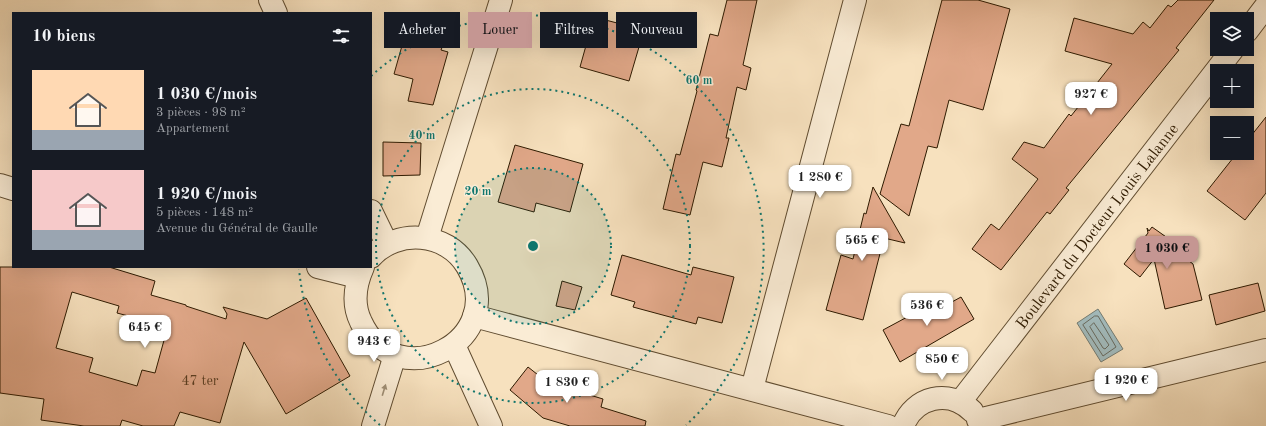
<!DOCTYPE html>
<html lang="fr">
<meta charset="utf-8">
<style>
:root{--surface:#171b24;--page:#20242c;--text:#f1f3f6;--muted:#9ea1a6;--accent:#c59692}
body{margin:0;font-family:"Old Standard TT",serif;background:var(--page);color:var(--text);height:100vh;display:flex;flex-direction:column;font-size:15px;white-space:nowrap}
*{box-sizing:border-box;margin:0}
p{font-size:13px;color:var(--muted)}
.icon{flex:none;width:22px;height:22px;fill:none;stroke:currentColor;stroke-width:2;stroke-linecap:round;stroke-linejoin:round}
.map{position:relative;flex:1;overflow:hidden}
.drawer{position:absolute;left:12px;top:12px;width:360px;height:256px;display:flex;flex-direction:column;background:var(--surface);border-radius:0px;box-shadow:0 4px 16px #0002}
.drawer>*{flex:none}
.hud{position:absolute;left:384px;top:12px;width:380px;height:36px;display:flex;gap:8px}
.fabs{position:absolute;left:1210px;top:12px;display:grid;gap:8px}
.fabs a{display:grid;place-items:center;width:44px;height:44px;border-radius:0px;background:var(--surface);box-shadow:0 4px 16px #0002;font-size:20px}
.price{position:absolute;translate:-50% -34px;padding:0 9px;border-radius:8px;background:#fff;color:#222;font-size:13px;line-height:26px;filter:drop-shadow(0 1px 2px #0008)}
.price::after{content:'';position:absolute;left:50%;top:24px;width:12px;height:9px;margin-left:-6px;background:inherit;clip-path:polygon(0 0,100% 0,50% 100%)}
.price.on{background:var(--accent);color:#111}
ul{padding:0;list-style:none}
li{display:flex;align-items:center;gap:12px;height:100px;padding:0 20px}
li span{display:grid;place-items:center;flex:none;width:112px;height:80px;border-radius:0px;color:#555}
li>.icon{margin-inline-start:auto}
span .icon{width:48px;height:48px;fill:#fffc;stroke-width:1}
li b{font-size:17px}
h2{display:flex;justify-content:space-between;align-items:center;height:48px;padding:0 20px;font-size:17px}
.chip{padding:0 14px;border-radius:0px;background:var(--surface);box-shadow:0 4px 16px #0002;font-size:14px;line-height:36px}
.chip.on{background:var(--accent);color:#111}
.map>svg:first-child{display:block}
.water{fill:#a2bbbd;stroke:#747b71}
.lines{fill:none;stroke-linecap:round;stroke-linejoin:round}
.shore{stroke:#686a5e;stroke-width:1}
.building{fill:#e1a889;stroke:#2e1a00;fill-rule:evenodd}
.minor-casing{stroke:#604c30;stroke-width:24}
.minor{stroke:#faecd5;stroke-width:22}
.oneway{fill:#9e8e75}
.ring{fill:none;stroke:#0f766e;stroke-width:2;stroke-dasharray:2 4}
.labels{text-anchor:middle;stroke-width:3;stroke-linejoin:round;paint-order:stroke}
.number-label{font-size:14px;fill:#5b3e22}
.street-label{font-size:16px;fill:#2e1a00;stroke:#faecd5}
.centre{fill:#0f766e;stroke:#faecd5;stroke-width:2}
.ring-label{font-size:12px;text-anchor:middle;font-weight:bold;fill:#0f766e;stroke:#faecd5;stroke-width:3;stroke-linejoin:round;paint-order:stroke}
</style>
<div class="map">
<svg width="1266" height="426" viewBox="0 0 1266 426">
<rect width="100%" height="100%" fill="#f7e1be"/>
<filter id="stains"><feTurbulence type="fractalNoise" baseFrequency=".005" numOctaves="4"/><feColorMatrix values="0 0 0 0 .2 0 0 0 0 .09 0 0 0 0 .02 0 0 0 .5 -.17"/></filter>
<radialGradient id="worn" r=".72"><stop offset=".6" stop-color="#630" stop-opacity="0"/><stop offset="1" stop-color="#630" stop-opacity=".3"/></radialGradient>
<path class="water" d="M1098,309L1123,349L1101,362L1077,323Z"/>
<g class="lines">
<path class="shore" d="M1095,316H1098L1116,347L1103,356L1083,325Z
M1094,323L1109,345L1105,349L1103,348L1090,327Z"/>
</g>
<path class="building" d="M727,0H757L743,65L751,68L746,90L737,87L726,138H729L722,167L703,162L690,215L663,209L676,154L680,155L697,91L696,90L710,34L718,36Z
M942,0H978L1010,9L983,110L949,100L937,148L928,146L909,216L880,194L901,124L909,126Z
M1178,0H1214L1176,48L1179,50L1066,188L1069,190L1050,214L1047,212L1001,270L972,249L991,224L999,230L1038,179L1012,159L1024,142L1044,148L1069,114L1071,116L1112,64L1065,51L1074,18L1133,34L1143,22L1150,28L1168,5L1171,7Z
M594,17L644,30L629,81L580,67Z
M407,28L445,40L441,50L448,52L433,105L408,101L413,79L394,74Z
M1266,117V193L1245,220L1207,191L1237,153H1247V141Z
M383,142L421,143L420,175L383,176Z
M515,145L583,164L570,212L536,203L534,212L498,202Z
M873,187L905,243L884,238L863,320L826,310L841,255L853,259L864,213L866,214Z
M1152,227L1169,239L1166,243L1193,264L1202,300L1165,309L1154,259L1140,277L1124,264L1148,233L1147,228L1149,231Z
M622,255L691,275L693,267L734,277L722,323L698,317L696,324L633,307L635,302L611,295Z
M0,267H109L155,281L151,295L186,305V306L226,319L227,314L223,307L267,319L306,298L350,376L286,414L244,342L220,423L180,412L174,426H143L122,420L120,426H84L41,420L44,399L0,393ZM72,292L119,306L117,313L155,323L154,329L166,333L155,373L142,370L137,386L89,372L93,358L56,348Z
M562,281L582,287L575,310L556,306Z
M1258,283L1265,311L1216,325L1209,295Z
M961,297L974,319L900,362L883,330L937,301L941,308Z
M528,367L547,382L603,399L601,407L646,421L645,426H570L543,418L510,390Z"/>
<g class="lines">
<defs>
<g id="minor">
<path d="M270,0L276,13"/>
<path d="M1247,31L1266,6"/>
<path d="M0,185L13,189"/>
<path d="M371,211L387,244"/>
<path d="M427,238L501,0"/>
<path d="M318,267L358,277"/>
<path d="M363,267C355,285 352,304 361,322C396,399 511,340 467,266C447,232 397,228 371,257"/>
<path d="M474,316L888,426"/>
<path d="M454,345L491,426"/>
<path d="M752,389L855,0"/>
<path id="s1" d="M960,402L1233,49"/>
<path d="M978,420L1266,350"/>
<path d="M373,426L395,355"/>
<path d="M903,426C914,397 949,388 972,411"/>
</g>
</defs>
<use href="#minor" class="minor-casing"/>
<use href="#minor" class="minor"/>
</g>
<defs><path id="oneway-solid" d="M-6-.8H1V-3.2L6.5 0L1 3.2V.8H-6Z"/></defs>
<use class="oneway" href="#oneway-solid" transform="translate(384 390) rotate(-73)"/>
<circle cx="533" cy="246" r="78" fill="#0f766e" fill-opacity=".12"/>
<g class="ring">
<circle cx="533" cy="246" r="78"/>
<circle cx="533" cy="246" r="157"/>
<path d="M380 425A235 235 0 0 1 299 269M371 76A235 235 0 1 1 686 425"/>
</g>
<g class="labels">
<g class="number-label">
<text x="200" y="385">47 ter</text>
</g>
<g class="street-label">
<text dy="6" stroke="none"><textPath href="#s1" startOffset="223">Boulevard du Docteur Louis Lalanne</textPath></text>
</g>
</g>
<circle cx="533" cy="246" r="6" class="centre"/>
<g class="ring-label">
<text x="699" y="84">60 m</text>
<text x="422" y="139">40 m</text>
<text x="478" y="195">20 m</text>
</g>
<rect width="100%" height="100%" filter="url(#stains)"/>
<rect width="100%" height="100%" fill="url(#worn)"/>
</svg>
<div class="fabs">
<a><svg class="icon" aria-label="layers" viewBox="0 0 24 24"><path d="M12 4l9 5-9 5-9-5zM3 14l9 5 9-5"/></svg></a>
<a>+</a>
<a>−</a>
</div>
<b class="price" style="left:1091px;top:116px">927 €</b>
<b class="price" style="left:820px;top:199px">1 280 €</b>
<b class="price" style="left:862px;top:262px">565 €</b>
<b class="price on" style="left:1167px;top:270px">1 030 €</b>
<b class="price" style="left:927px;top:327px">536 €</b>
<b class="price" style="left:145px;top:349px">645 €</b>
<b class="price" style="left:374px;top:363px">943 €</b>
<b class="price" style="left:942px;top:381px">850 €</b>
<b class="price" style="left:1126px;top:402px">1 920 €</b>
<b class="price" style="left:567px;top:404px">1 830 €</b>
<div class="hud">
<a class="chip">Acheter</a>
<a class="chip on">Louer</a>
<a class="chip">Filtres</a>
<a class="chip">Nouveau</a>
</div>
<section class="drawer">
<h2>10 biens<svg class="icon" aria-label="filters" viewBox="0 0 24 24"><path d="M4 7h16M4 17h16"/><circle cx="9" cy="7" r="2"/><circle cx="15" cy="17" r="2"/></svg></h2>
<ul>
<li><span style="background:linear-gradient(#ffd9b3 75%,#9aa5b1 0)"><svg class="icon" aria-label="home" viewBox="0 0 24 24"><path d="M3 11l9-7 9 7M6 9v11h12V9"/></svg></span><div><b>1 030 €/mois</b><p>3 pièces · 98 m²</p><p>Appartement</p></div></li>
<li><span style="background:linear-gradient(#f6c9c9 75%,#9aa5b1 0)"><svg class="icon" aria-label="home" viewBox="0 0 24 24"><path d="M3 11l9-7 9 7M6 9v11h12V9"/></svg></span><div><b>1 920 €/mois</b><p>5 pièces · 148 m²</p><p>Avenue du Général de Gaulle</p></div></li>
</ul>
</section>
</div>
